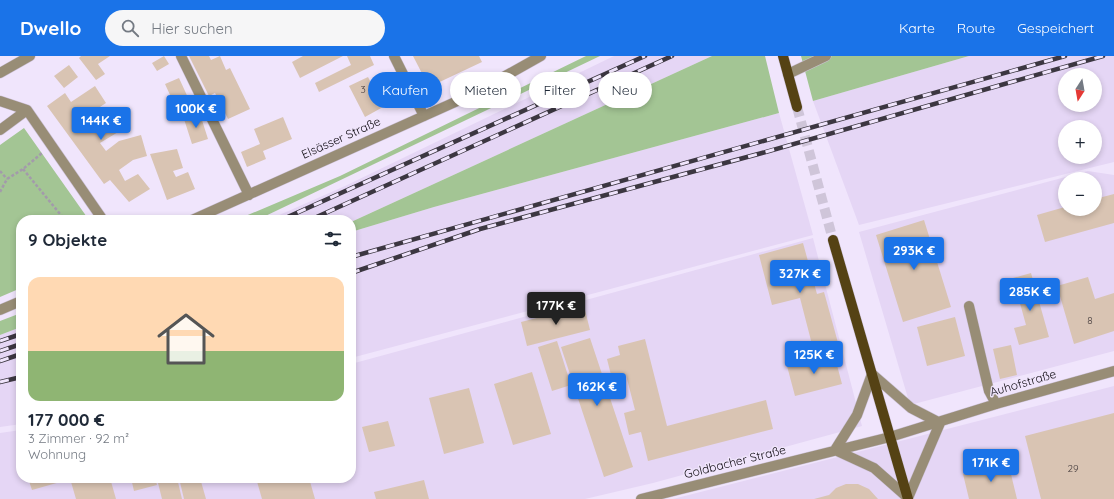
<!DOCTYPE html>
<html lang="de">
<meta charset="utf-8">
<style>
:root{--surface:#fff;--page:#f6f6f7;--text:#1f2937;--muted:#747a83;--accent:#1a73e8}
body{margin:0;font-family:Quicksand,sans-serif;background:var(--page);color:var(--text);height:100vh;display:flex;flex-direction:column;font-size:15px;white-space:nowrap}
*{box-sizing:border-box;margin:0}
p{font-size:13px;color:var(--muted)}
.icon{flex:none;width:22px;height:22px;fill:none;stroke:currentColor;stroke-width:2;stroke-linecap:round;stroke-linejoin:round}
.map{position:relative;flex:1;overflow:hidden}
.panel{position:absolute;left:16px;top:159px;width:340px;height:268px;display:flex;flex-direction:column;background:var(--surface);border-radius:16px;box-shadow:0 2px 6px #0003}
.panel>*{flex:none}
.top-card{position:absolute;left:368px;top:16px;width:380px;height:36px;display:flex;gap:8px}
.needle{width:26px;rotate:191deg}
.tools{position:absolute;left:1058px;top:12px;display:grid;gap:8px}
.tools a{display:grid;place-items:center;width:44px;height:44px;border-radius:50%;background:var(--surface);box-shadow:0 2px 6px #0003;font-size:20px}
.price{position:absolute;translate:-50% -34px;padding:0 9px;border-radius:4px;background:var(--accent);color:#fff;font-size:13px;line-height:26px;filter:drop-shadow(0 1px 2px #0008)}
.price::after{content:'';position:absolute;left:50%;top:24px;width:12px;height:9px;margin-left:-6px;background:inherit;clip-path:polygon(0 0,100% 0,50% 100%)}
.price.selected{background:#222;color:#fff}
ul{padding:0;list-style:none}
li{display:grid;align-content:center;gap:8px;height:212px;padding:0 12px}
li span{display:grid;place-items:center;height:124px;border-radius:12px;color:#555}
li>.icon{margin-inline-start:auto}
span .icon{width:72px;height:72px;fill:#fffc;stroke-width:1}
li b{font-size:17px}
h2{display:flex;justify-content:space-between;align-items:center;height:48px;padding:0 12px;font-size:17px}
.pill{padding:0 14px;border-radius:18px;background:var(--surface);box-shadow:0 2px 6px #0003;font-size:14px;line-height:36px}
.pill.selected{background:var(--accent);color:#fff}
header{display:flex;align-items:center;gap:24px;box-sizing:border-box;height:56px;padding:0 20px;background:var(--accent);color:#fff}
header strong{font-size:19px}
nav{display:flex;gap:22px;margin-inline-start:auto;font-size:14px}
.search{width:280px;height:36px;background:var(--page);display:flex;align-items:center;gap:10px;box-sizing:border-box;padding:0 14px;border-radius:22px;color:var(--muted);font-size:15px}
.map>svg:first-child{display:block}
.built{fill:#e5d6f5;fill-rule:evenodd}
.green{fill:#a3c594}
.building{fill:#d9c4b3}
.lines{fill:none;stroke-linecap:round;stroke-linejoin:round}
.major-tunnel{stroke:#cfc5d9;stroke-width:10;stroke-dasharray:10 5;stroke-linecap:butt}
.minor-casing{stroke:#ccc2d7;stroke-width:11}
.major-casing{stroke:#ccc2d7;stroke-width:11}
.path{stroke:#a39aab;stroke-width:2.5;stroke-dasharray:3 2;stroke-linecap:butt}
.minor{stroke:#988d76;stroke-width:10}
.major{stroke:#554214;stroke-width:10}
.rail-casing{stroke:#3c3741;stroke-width:4.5}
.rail{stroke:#f0e5fc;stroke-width:3;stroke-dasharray:9;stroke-linecap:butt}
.labels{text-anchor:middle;stroke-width:3;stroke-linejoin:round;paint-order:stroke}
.number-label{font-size:10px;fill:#433b3c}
.street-label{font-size:12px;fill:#110d14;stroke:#f0e5fc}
</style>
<header>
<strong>Dwello</strong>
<div class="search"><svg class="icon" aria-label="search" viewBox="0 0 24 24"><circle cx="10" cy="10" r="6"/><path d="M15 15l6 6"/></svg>Hier suchen</div>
<nav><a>Karte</a><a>Route</a><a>Gespeichert</a></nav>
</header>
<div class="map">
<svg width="1114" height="443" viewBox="0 0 1114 443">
<rect width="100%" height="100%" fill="#f0e5fc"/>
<path class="built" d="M614,0H712L351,166V164H268L345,130Z
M969,0H1114V106L859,169L813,45ZM1065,19H1095V49H1065ZM1065,71H1095V101H1065Z
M779,57L813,179L351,302V176L434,151Z
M1088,115L1114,119V295L910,349L859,176ZM1065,123H1095V153H1065Z
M813,182L862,370L653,427L585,443H0V377L21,374V422H351V308Z
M21,271V368L0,371V279Z
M1114,330V443H673L877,391Z"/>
<path class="green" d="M586,0H600L257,164H236L340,120Z
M712,0H765L779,57L434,151L351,176V166Z
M801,0H969L813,45Z
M24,72L89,164H21V232L0,241V89Z
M21,257V271L0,279V265Z"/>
<path class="building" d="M81,0H110L98,8L105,18L96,24L79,2Z
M164,0L169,8L157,15L152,7Z
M189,0H209L211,4L220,0L226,14L230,12L250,53L228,63L215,37L209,40Z
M303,0H343L300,22L292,6Z
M347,0H370L374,9L319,36L315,27L351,9Z
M413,0H479L482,6L429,31Z
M69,9L78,21L64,32L54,20Z
M368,21L383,51L365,61L349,30Z
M179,22L190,46L176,52L165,28Z
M95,30L106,47L83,62L90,72L117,54L128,70L100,87L106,95L119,85L141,79L147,100L133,104L119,114L125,125L138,118L150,133L129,146L110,124L104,128L47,50L65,37L71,46Z
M200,58L208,83L192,88L184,63Z
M283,61L292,83L263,95L266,103L247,111L241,96L260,88L254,73Z
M177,93L183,112L173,115L176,121L188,116L195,133L167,144L150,98Z
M1114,138V167L1045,186L1037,159L1065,151V153H1095V143Z
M924,164L951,251L903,266L876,179Z
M803,187L817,238L824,236L840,294L815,300L800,242L772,249L759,199Z
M1031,217L1049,281L1019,289L1014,272L1026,269L1013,222Z
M1088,221L1095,243L1114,237V275L1074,288L1057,230Z
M584,250L590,274L527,290L521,266Z
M955,261L965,300L927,310L917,271Z
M590,282L633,411L604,421L561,291Z
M645,283L667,370L766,344L773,373L648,405L641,376L629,379L624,357L635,354L626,319L612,323L607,303L620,299L618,290Z
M557,285L571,329L552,335L538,291Z
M1011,289L1017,319L1000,323L993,293Z
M834,298L842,328L795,340L787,310Z
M532,316L551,378L513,389L494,328Z
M469,332L484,387L444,398L429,342Z
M1114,357V443H1041L1025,380Z
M388,365L395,390L369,396L362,371Z
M1008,406L1017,443H969L963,418Z
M28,422H74L32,434Z
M87,422H110L116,443H76L71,426Z
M131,422H155L157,429L134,435Z
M177,422L182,443H162L158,427Z
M179,422H200L206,443H184Z
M256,422H309L315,443H262Z
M424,424L429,443H376L374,436Z
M846,428H858L869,433L878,443H814L829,439L836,432Z"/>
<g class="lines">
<path class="major-tunnel" d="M797,51L833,184"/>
<defs>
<path id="minor" d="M181,0L249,139
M394,0L424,60
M0,17L30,0
M788,18L826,0
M0,45L27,54L103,164
M0,74L27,54
M192,164L473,38L541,0
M969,250L989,335L996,348
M0,254L21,245
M835,394L857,359L872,318L911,352L940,367
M835,394L874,412L908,442L940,367
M641,443L890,381L996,348L1114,315"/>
<path id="major" d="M783,0L797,51
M833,184L908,443"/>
</defs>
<use href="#minor" class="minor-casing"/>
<use href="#major" class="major-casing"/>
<path class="path" d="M23,113L65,164
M0,115L7,123
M0,136L7,123L23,113L42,97"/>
<use href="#minor" class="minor"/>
<use href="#major" class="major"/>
<defs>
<path id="rail" d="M281,164L645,0
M310,164L672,0
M351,201L1065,0
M351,217L480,173L762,97L1103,0
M0,285L21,278
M0,295L21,288
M0,305L21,298
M0,326L21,321"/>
</defs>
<use href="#rail" class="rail-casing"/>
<use href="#rail" class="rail"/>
</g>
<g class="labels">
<g class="number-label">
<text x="363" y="37">3</text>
<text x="1090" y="268">8</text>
<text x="1073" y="416">29</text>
</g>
<g class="street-label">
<text transform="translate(341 82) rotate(-24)" y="4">Elsässer Straße</text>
<text transform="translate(1023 327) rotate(-16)" y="4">Auhofstraße</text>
<text transform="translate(735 406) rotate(-14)" y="4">Goldbacher Straße</text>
</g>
</g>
</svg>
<div class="tools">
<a><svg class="needle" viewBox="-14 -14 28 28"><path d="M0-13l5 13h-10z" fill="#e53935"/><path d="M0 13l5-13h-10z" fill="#747a83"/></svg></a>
<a>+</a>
<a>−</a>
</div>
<b class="price" style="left:196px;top:73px">100K €</b>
<b class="price" style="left:101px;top:85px">144K €</b>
<b class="price" style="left:914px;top:215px">293K €</b>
<b class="price" style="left:800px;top:238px">327K €</b>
<b class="price" style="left:1030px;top:256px">285K €</b>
<b class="price selected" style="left:556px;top:270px">177K €</b>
<b class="price" style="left:814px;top:319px">125K €</b>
<b class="price" style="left:597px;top:351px">162K €</b>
<b class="price" style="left:991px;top:427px">171K €</b>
<div class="top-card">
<a class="pill selected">Kaufen</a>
<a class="pill">Mieten</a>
<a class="pill">Filter</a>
<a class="pill">Neu</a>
</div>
<section class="panel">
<h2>9 Objekte<svg class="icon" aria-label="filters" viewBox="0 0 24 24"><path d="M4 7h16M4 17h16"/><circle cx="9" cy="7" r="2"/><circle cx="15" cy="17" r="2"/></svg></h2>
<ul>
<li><span style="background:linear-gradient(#ffd9b3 60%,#8fb573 0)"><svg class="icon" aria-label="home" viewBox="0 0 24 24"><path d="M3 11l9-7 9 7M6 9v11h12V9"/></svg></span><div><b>177 000 €</b><p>3 Zimmer · 92 m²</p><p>Wohnung</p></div></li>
</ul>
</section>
</div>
